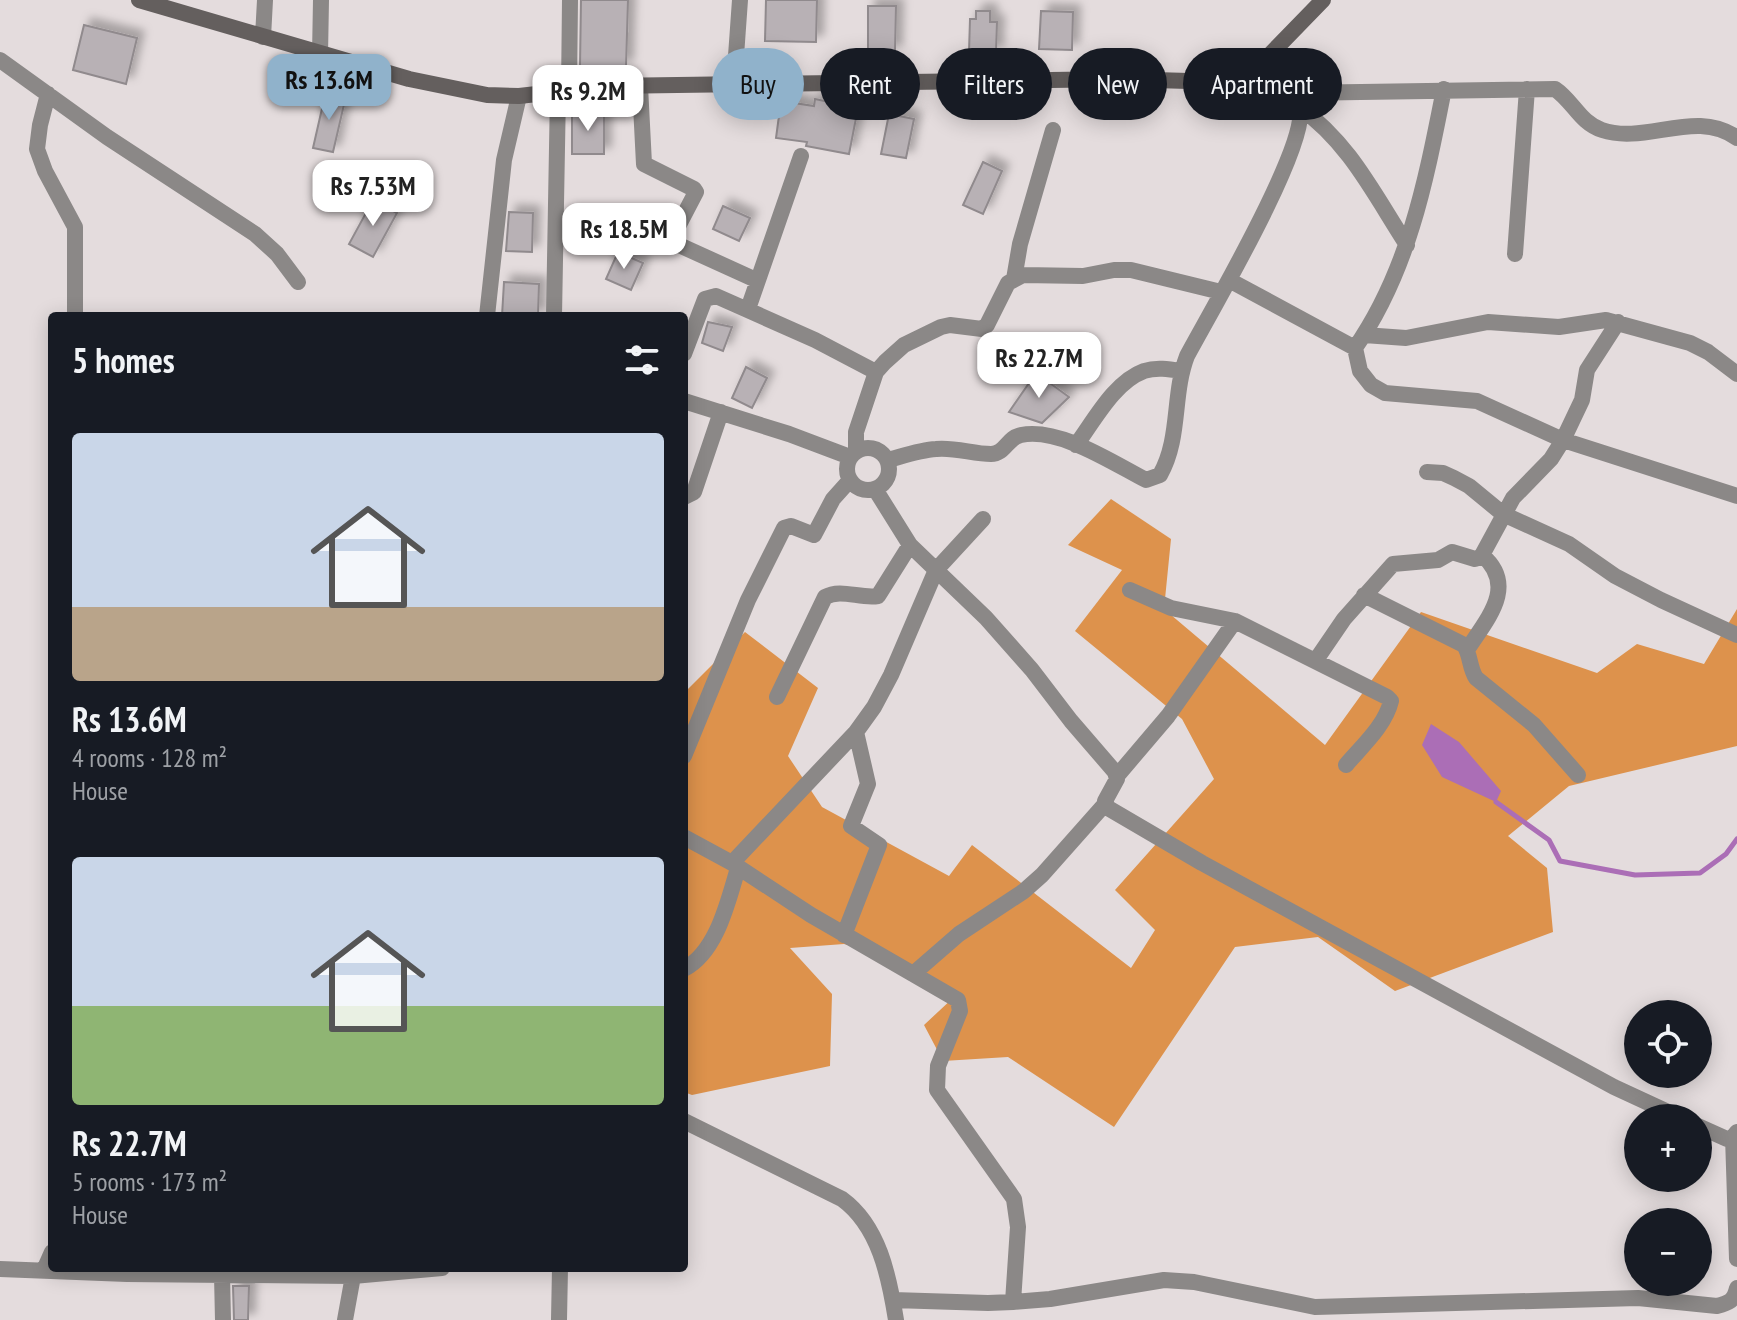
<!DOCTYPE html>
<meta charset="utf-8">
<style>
:root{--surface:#171b24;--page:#242831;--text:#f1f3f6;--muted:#9ea1a6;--accent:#90b2cb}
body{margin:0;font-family:"PT Sans Narrow",sans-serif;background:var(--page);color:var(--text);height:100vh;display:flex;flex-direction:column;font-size:30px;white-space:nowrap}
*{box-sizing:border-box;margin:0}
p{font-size:26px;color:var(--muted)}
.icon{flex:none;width:44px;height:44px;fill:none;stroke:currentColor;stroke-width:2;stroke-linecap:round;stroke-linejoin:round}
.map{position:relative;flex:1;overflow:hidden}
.drawer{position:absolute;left:48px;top:312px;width:640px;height:960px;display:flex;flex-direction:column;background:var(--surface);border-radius:8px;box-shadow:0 4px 20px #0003}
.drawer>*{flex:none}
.top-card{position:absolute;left:712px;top:48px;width:760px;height:72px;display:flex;gap:16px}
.controls{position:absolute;left:1624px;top:1000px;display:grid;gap:16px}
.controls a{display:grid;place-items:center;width:88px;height:88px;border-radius:50%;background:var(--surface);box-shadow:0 4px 20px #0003;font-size:40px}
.price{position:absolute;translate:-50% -68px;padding:0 18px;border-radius:16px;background:#fff;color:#222;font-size:26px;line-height:52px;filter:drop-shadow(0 2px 4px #0008)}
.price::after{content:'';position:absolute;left:50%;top:48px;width:24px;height:18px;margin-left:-12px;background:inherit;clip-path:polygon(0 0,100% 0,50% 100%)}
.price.on{background:var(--accent);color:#111}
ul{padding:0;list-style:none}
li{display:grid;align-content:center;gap:16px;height:424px;padding:0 24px}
li span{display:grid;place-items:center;height:248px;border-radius:8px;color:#555}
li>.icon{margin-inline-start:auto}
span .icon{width:144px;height:144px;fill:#fffc;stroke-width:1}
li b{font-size:34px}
h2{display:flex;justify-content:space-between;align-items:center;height:96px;padding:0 24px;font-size:34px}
.pill{padding:0 28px;border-radius:36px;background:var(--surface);box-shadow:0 4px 20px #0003;font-size:28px;line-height:72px}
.pill.on{background:var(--accent);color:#111}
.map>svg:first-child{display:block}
.forest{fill:#dd924c}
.water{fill:#ab6eb6}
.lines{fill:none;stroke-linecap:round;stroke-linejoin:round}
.stream{stroke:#ab6eb6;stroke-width:5}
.building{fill:#b8b1b5;stroke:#908a8d;stroke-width:2;filter:url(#shadow)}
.street{stroke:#8b8887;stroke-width:16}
.secondary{stroke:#645f5e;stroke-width:16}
</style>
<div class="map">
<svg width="1737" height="1320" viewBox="0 0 1737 1320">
<defs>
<filter id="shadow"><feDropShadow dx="7" dy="-7" stdDeviation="4" flood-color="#0004"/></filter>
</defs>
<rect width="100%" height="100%" fill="#e4dcdd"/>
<path class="forest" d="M1111,499L1171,539L1164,609L1325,745L1421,612L1597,673L1637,644L1704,664L1737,609V746L1569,786L1508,836L1547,868L1553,932L1395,991L1318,937L1235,947L1114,1127L1008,1057L943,1061L924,1025L954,997L895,957L844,944L790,948L832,994L830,1066L692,1095L684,1092V693L745,632L818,688L788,756L822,807L949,876L972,845L1131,968L1155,930L1115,890L1214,779L1182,719L1075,631L1122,570L1068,545Z"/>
<path class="water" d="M1431,724L1459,742L1501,791L1496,802L1442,777L1422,745Z"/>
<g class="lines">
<path class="stream" d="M1496,802L1549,840L1560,861L1635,875L1700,873L1726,854L1737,839"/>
</g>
<path class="building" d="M581,0H628L626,67L580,66Z
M766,0H817L816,42L765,41Z
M868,6H896L895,52H868Z
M976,11H990V22H997L996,53L969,52L970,19H976Z
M1041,11L1073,12L1072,50L1039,49Z
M84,25L137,38L126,84L73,70Z
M326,91L346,96L333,152L313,148Z
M815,99L858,108L849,154L806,146L807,142L776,138L781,101L814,106Z
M582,110H604V154H572V116H582Z
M889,114L914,119L906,158L881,154Z
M983,162L1002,171L983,214L963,205Z
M373,200L397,213L373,257L349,244Z
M723,206L750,218L739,241L713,229Z
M509,212L533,213L532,252L506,251Z
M618,252L643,263L631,290L606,279Z
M504,282L539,284L538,316H502Z
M708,322L732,327L723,351L702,343Z
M746,367L767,378L752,408L732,398Z
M1036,373L1069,397L1042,423L1009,412Z
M233,1286H249L248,1320H234Z"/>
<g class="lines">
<path class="street" d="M263,37L265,0
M320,55L321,0
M0,60L107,137L255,234L277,254L298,282
M734,84L740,0
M640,86L644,164L694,189L696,192L673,236L679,245L756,280
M1444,89C1426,180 1409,270 1355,348L1360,371L1371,385L1385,393L1477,401L1563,440L1737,496
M569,90L570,0
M1295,93L1555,89C1573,101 1580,123 1602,130C1646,145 1696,108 1737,138
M48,94L40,125L37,149L45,171L75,227V316
M1300,108C1349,142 1375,196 1407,245
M1515,254L1527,89
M1014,279L1020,244L1053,130
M1229,280L1355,348
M748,309L801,156
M487,316L504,160L519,96
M554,316L558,92
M1364,335L1406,338L1488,322L1559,327L1606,320L1690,343L1708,352L1737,374
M684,354L705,299L716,296L815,340L876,372
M684,401L789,434L850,457
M1076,445C1094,421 1114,382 1144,371C1156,367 1169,369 1181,371
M847 469a21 21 0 1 1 42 0a21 21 0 1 1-42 0Z
M856,451V432L876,372L885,362L904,345L941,327L950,325L982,329L987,325L1008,283L1023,275L1083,276L1114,270H1131L1221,292
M888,460C903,456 920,450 936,449C955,447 973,454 991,454C1005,454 1007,438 1021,435C1059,427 1113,463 1146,480L1160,475C1181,438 1172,395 1187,356C1210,313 1307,148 1300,109C1297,88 1280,73 1266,59
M1427,472L1443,473L1454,478L1469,486L1503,514L1569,544L1615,576L1661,600L1737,635
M875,489L910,545L986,618L1032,670L1071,721L1115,772L1117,779L1105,801L1108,808L1202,863L1614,1087L1681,1118
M684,497L694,492L721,412
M1130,590L1171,608L1235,621L1387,697L1391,701C1385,726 1362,746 1346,765
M1364,595L1464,645C1471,656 1469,667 1476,678L1534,725L1578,775
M1467,650C1487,619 1518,586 1482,555
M1316,660L1344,619L1393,564L1438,560L1452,552L1475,559L1481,557L1513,498L1551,459L1563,440L1582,400L1587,370L1618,322
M777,697L825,597C841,588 860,599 878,596L910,545
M684,756L748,600L784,528L791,526L814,535L833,499L850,480
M1117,776L1168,716L1235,621
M684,837L732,863L811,915L958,1000L960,1011L938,1066L937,1090L1014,1199L1018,1227L1013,1302
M732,863L856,732L874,707L891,675L936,570L983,519
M844,935L879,845L851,826L868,784L856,732
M684,969C717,952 728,901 738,868
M913,974L959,934L1024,891L1042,875L1105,804
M684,1121L842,1199C879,1226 889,1276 896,1320
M1698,1126L1727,1139L1733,1137
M1737,1132L1733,1137L1737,1259
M0,1269L127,1274L353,1276L442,1268
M44,1270L52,1252
M222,1275L223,1320
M893,1300L988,1303L1013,1302L1050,1299L1164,1280L1194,1282L1315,1307L1638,1298L1717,1306C1729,1303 1734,1301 1737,1288
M345,1320L353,1276
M559,1320L560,1268"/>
<path class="secondary" d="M139,0L409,79L487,95L519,96L608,86L1120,79L1223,82L1241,79L1257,68L1323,0"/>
</g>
</svg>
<div class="controls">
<a><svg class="icon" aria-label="locate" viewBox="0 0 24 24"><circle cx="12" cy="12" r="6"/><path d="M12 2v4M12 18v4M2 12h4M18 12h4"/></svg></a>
<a>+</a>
<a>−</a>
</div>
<b class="price on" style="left:329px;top:122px">Rs 13.6M</b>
<b class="price" style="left:588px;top:133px">Rs 9.2M</b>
<b class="price" style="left:373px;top:228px">Rs 7.53M</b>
<b class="price" style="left:624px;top:271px">Rs 18.5M</b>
<b class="price" style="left:1039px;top:400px">Rs 22.7M</b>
<div class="top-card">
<a class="pill on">Buy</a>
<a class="pill">Rent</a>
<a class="pill">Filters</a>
<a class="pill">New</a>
<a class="pill">Apartment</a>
</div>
<section class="drawer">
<h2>5 homes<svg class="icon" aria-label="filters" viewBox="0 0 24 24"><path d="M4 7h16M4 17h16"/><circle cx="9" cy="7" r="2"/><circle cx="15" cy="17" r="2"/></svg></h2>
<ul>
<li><span style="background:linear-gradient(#c9d6e8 70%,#b9a48a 0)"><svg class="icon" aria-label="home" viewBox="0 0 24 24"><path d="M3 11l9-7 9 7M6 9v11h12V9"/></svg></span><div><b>Rs 13.6M</b><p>4 rooms · 128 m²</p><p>House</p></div></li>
<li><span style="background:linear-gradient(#c9d6e8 60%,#8fb573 0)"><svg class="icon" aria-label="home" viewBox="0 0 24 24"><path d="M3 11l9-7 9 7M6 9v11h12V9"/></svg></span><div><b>Rs 22.7M</b><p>5 rooms · 173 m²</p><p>House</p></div></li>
</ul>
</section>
</div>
